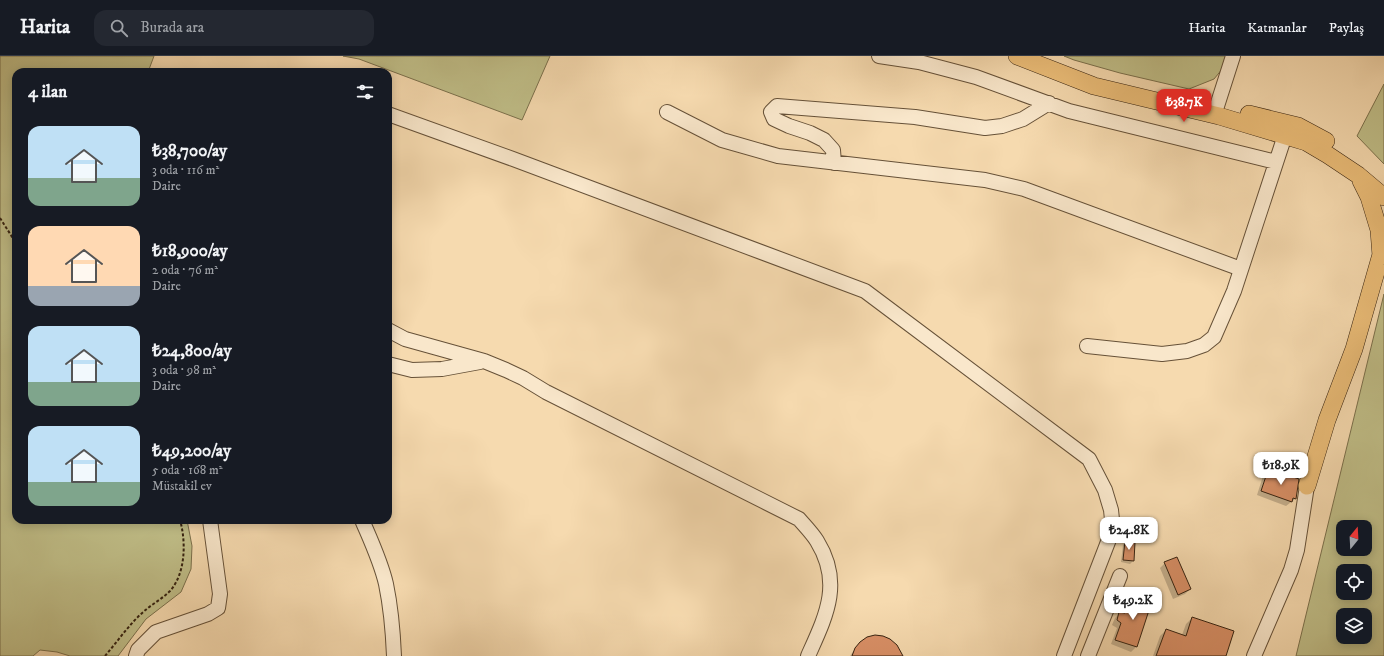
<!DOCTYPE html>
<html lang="tr">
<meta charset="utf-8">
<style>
:root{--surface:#171b24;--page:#242831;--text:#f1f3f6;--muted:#9ea1a6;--line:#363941;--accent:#d93025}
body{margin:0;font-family:"IM FELL DW Pica",serif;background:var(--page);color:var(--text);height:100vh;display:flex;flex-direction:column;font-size:15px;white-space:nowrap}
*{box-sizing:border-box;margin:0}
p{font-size:13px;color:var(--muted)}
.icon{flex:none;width:22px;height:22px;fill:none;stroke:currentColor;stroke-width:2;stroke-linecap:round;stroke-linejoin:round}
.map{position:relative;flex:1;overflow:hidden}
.sheet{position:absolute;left:12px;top:12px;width:380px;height:456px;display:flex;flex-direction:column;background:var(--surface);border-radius:12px;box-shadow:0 2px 10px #0003}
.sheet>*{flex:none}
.needle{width:26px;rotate:18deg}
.buttons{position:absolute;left:1336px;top:464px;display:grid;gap:8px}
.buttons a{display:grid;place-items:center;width:36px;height:36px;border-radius:8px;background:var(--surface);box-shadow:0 2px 10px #0003;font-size:20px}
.price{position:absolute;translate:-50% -34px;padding:0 9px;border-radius:8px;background:#fff;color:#222;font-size:13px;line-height:26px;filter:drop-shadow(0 1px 2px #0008)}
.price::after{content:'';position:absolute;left:50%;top:24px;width:12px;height:9px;margin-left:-6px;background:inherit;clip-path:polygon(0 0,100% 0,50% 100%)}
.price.current{background:var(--accent);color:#fff}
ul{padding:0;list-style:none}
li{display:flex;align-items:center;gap:12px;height:100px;padding:0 16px}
li span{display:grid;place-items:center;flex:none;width:112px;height:80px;border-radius:12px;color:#555}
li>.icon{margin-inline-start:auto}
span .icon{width:48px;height:48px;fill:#fffc;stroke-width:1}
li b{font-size:17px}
h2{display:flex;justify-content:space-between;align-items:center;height:48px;padding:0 16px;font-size:17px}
header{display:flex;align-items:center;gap:24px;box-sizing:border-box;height:56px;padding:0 20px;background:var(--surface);border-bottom:1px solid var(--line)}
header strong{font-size:19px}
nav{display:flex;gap:22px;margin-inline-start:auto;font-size:14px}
.search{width:280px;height:36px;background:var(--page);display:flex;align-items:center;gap:10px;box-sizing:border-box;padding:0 14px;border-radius:12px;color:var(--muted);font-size:15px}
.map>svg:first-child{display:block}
.green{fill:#c0be88;stroke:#7b704c;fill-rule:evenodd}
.shadow{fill:#0003}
.building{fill:#d99067;stroke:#362311}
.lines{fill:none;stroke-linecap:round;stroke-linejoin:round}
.minor-casing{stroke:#665138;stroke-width:16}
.major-casing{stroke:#362311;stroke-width:18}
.path{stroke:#362311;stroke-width:2;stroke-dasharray:3 2;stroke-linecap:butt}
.minor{stroke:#f9e7cb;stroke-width:14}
.major{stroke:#ebbd78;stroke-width:17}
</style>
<header>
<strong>Harita</strong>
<div class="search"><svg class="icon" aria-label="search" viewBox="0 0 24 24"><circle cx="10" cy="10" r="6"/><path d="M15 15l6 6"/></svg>Burada ara</div>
<nav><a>Harita</a><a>Katmanlar</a><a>Paylaş</a></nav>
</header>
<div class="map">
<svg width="1384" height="600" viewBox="0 0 1384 600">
<rect width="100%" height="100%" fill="#f6daaf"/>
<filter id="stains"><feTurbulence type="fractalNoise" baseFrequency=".005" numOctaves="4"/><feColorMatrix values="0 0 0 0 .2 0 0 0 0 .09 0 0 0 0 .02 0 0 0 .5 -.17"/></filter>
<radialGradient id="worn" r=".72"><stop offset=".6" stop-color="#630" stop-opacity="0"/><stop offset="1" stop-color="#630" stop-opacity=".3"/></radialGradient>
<path class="green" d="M0,0H154L148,16H16V464H187L192,490L191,513L181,536L146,563L118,600H70L57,596L40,594L33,600H0Z
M343,0H550L522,64L359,3Z
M1064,0H1233L1214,23L1189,33L1120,17L1074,4Z
M1384,28V108L1357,80Z
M1384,238V600H1296ZM1343,471H1365V493H1343ZM1343,515H1365V537H1343ZM1343,559H1365V581H1343Z"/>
<path class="shadow" d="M1268,416L1295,443L1286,450L1257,439L1263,420Z
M1126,486L1133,505L1130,508L1121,506L1123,489Z
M1165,507L1190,533L1185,538L1173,543L1160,512Z
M1131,539L1150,545L1136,591L1131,596L1111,588L1117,572L1112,569L1115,562L1120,557H1122L1127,544Z
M1192,562L1225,600H1153L1160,580L1166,574L1182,579L1186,568Z
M860,586L900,600H850Z"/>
<path class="building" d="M1268,414L1282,420L1284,418L1299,423L1296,443L1293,442L1292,446L1261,435Z
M1125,485L1135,486L1134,505L1123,504Z
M1177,501L1191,533L1178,539L1164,506Z
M1131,538L1152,545L1137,591L1115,584L1121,567L1117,564L1119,556L1125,557Z
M1192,561L1234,575L1226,600H1156L1166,573L1186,580Z
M875,579L883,580L890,583L897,589L903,600H852L855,592L860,586L867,581Z"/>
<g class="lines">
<defs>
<path id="minor" d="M879,0L919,6L976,21L1069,55L1276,106
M1217,50L1233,0
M667,56L722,84L778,100L985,124L1024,133L1241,213
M388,58L513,103L865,235L1089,403L1105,434L1111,454L1113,473L1064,600
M834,107L833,94L824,84L810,77L789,70L774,63L771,56L777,50L915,61L985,72L1002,70L1023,63L1049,47
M388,274L405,283L484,305L506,314L523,322L546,336L799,463C805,470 812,477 817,485C843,527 826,560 808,600
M1087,290L1162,298L1187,295L1204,289L1214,281L1234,235L1288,70
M388,308L412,314L442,313L480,306
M362,464C371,485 381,506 386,528C391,552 393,576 394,600
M136,600L138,594L156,576L208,558L218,552L220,538L210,464
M1088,600L1120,520
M1254,600L1291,514L1297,494L1307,430"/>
<path id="major" d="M1017,0L1094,30L1219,60L1306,86L1328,99L1358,119L1384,141
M1249,58L1298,70L1326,85
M1361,125L1369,141L1379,174L1381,200
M1307,430L1327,364L1354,293L1384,188"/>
</defs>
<use href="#minor" class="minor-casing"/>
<use href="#major" class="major-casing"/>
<path class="path" d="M0,162L16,187
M105,600C117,586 128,570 141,558C150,549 161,544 170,535C186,517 186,485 180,464"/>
<use href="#minor" class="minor"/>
<use href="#major" class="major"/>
</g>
<rect width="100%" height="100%" filter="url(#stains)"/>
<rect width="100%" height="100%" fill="url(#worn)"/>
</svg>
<div class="buttons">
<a><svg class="needle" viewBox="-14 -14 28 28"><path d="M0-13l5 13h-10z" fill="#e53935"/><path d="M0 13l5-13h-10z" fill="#9ea1a6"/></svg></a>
<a><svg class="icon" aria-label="locate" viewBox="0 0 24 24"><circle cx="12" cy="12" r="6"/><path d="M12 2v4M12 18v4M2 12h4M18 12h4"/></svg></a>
<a><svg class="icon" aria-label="layers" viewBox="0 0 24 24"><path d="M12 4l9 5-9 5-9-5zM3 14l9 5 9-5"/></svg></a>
</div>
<b class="price current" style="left:1184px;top:67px">₺38.7K</b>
<b class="price" style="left:1281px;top:430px">₺18.9K</b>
<b class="price" style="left:1129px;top:495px">₺24.8K</b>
<b class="price" style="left:1133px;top:565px">₺49.2K</b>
<section class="sheet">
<h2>4 ilan<svg class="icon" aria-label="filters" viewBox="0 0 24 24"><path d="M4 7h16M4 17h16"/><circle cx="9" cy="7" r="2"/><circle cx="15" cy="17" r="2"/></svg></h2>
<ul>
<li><span style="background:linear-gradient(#bfe0f5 65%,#7fa58c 0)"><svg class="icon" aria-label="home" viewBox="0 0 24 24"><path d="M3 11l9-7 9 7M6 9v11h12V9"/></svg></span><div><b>₺38,700/ay</b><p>3 oda · 116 m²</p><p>Daire</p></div></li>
<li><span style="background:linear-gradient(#ffd9b3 75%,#9aa5b1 0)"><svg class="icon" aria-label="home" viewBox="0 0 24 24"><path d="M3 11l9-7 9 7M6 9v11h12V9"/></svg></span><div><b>₺18,900/ay</b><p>2 oda · 76 m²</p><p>Daire</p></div></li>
<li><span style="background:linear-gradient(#bfe0f5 70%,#7fa58c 0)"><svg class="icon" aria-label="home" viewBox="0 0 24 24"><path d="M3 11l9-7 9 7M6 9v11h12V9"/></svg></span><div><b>₺24,800/ay</b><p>3 oda · 98 m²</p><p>Daire</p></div></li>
<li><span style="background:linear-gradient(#bfe0f5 70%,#7fa58c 0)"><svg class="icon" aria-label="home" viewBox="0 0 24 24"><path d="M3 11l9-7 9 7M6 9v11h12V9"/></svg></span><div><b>₺49,200/ay</b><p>5 oda · 168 m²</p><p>Müstakil ev</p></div></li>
</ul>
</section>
</div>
